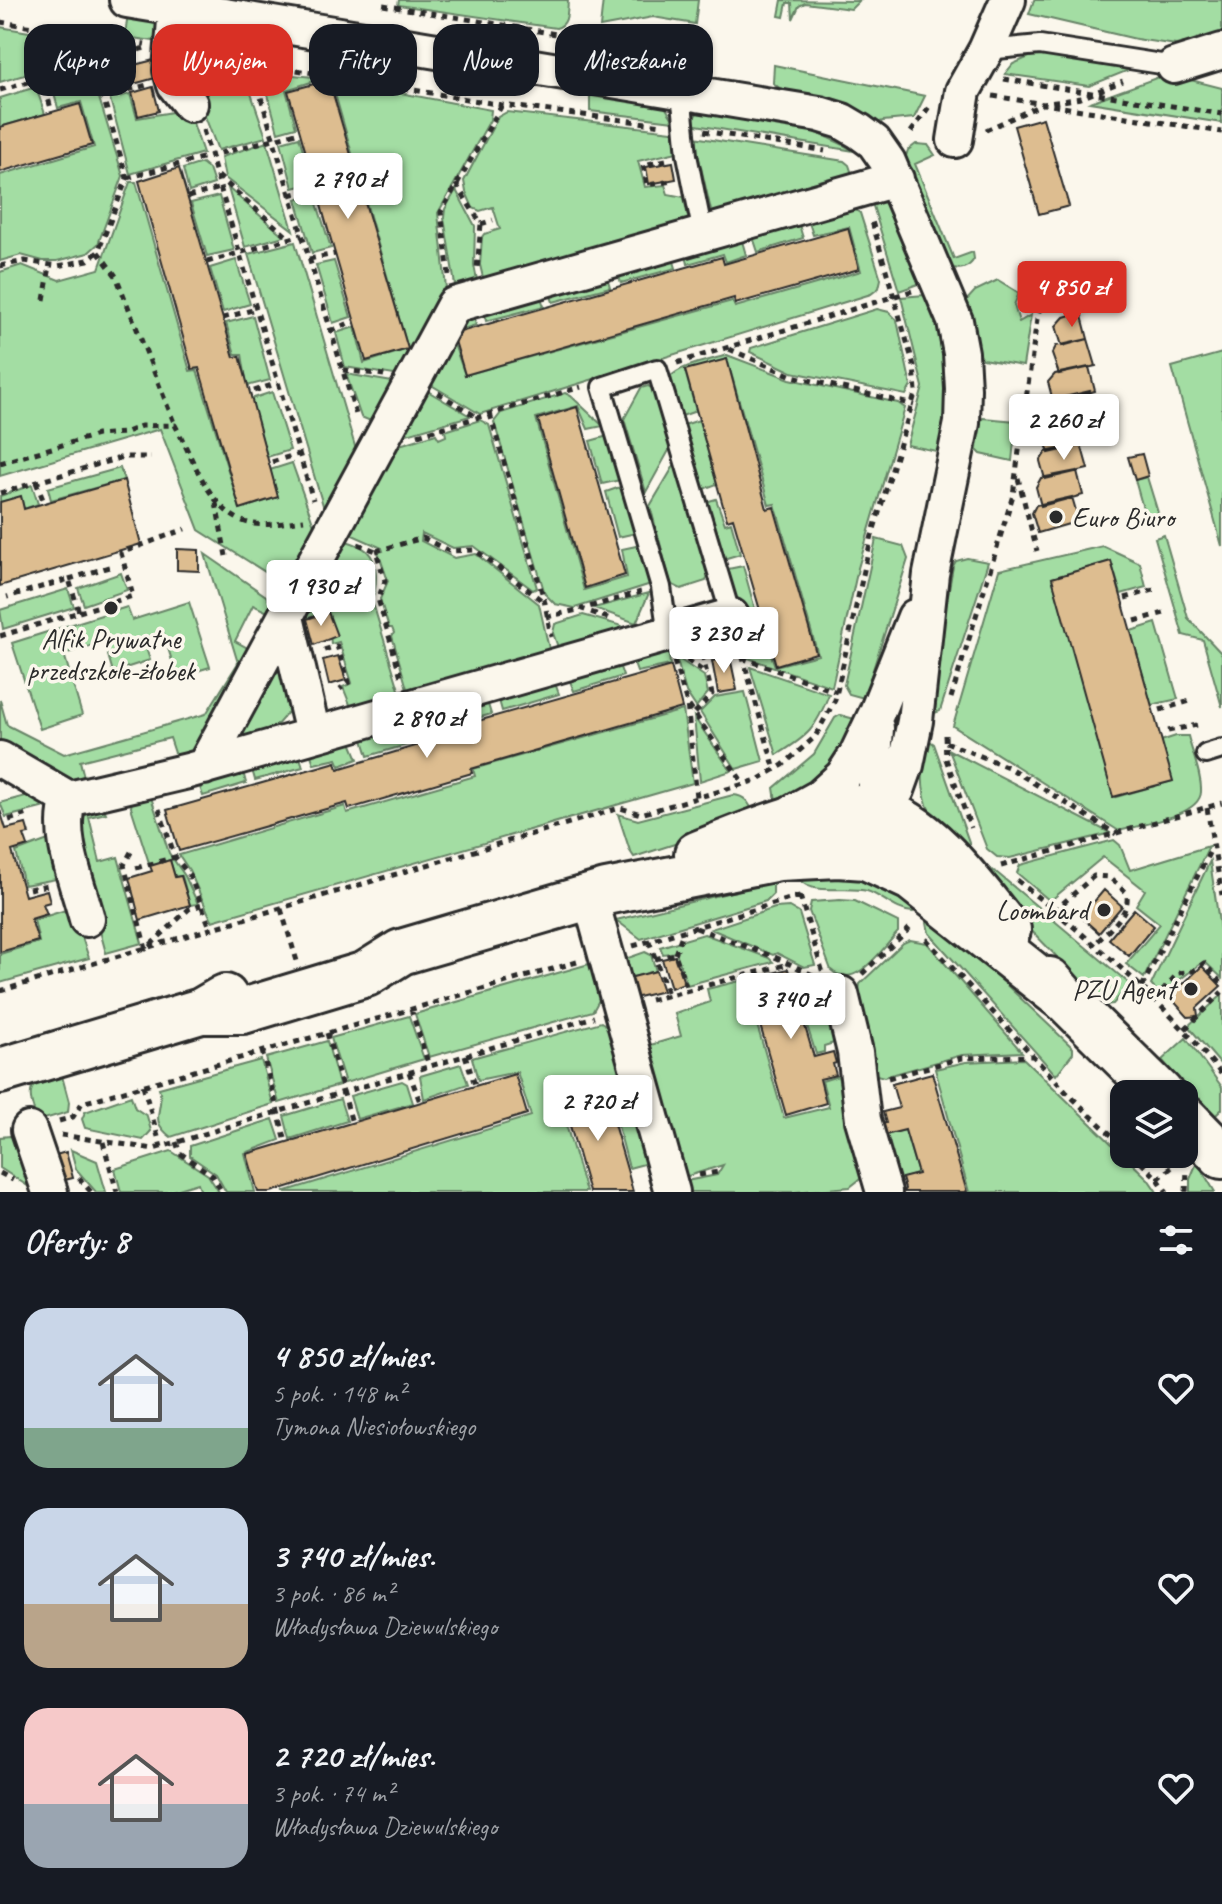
<!DOCTYPE html>
<html lang="pl">
<meta charset="utf-8">
<style>
:root{--surface:#171b24;--page:#242831;--text:#f1f3f6;--muted:#9ea1a6;--accent:#d93025}
body{margin:0;font-family:Caveat,sans-serif;background:var(--page);color:var(--text);height:100vh;display:flex;flex-direction:column;font-size:30px;white-space:nowrap}
*{box-sizing:border-box;margin:0}
p{font-size:26px;color:var(--muted)}
.icon{flex:none;width:44px;height:44px;fill:none;stroke:currentColor;stroke-width:2;stroke-linecap:round;stroke-linejoin:round}
.map{position:relative;height:1192px;overflow:hidden}
.drawer{display:flex;flex-direction:column;background:var(--surface);flex:1}
.drawer>*{flex:none}
.top-card{position:absolute;left:24px;top:24px;width:800px;height:72px;display:flex;gap:16px}
.controls{position:absolute;left:1110px;top:1080px;display:grid;gap:16px}
.controls a{display:grid;place-items:center;width:88px;height:88px;border-radius:16px;background:var(--surface);box-shadow:0 2px 6px #0004;font-size:40px}
.price{position:absolute;translate:-50% -68px;padding:0 18px;border-radius:8px;background:#fff;color:#222;font-size:26px;line-height:52px;filter:drop-shadow(0 2px 4px #0008)}
.price::after{content:'';position:absolute;left:50%;top:48px;width:24px;height:18px;margin-left:-12px;background:inherit;clip-path:polygon(0 0,100% 0,50% 100%)}
.price.selected{background:var(--accent);color:#fff}
ul{padding:0;list-style:none}
li{display:flex;align-items:center;gap:24px;height:200px;padding:0 24px}
li span{display:grid;place-items:center;flex:none;width:224px;height:160px;border-radius:24px;color:#555}
li>.icon{margin-inline-start:auto}
span .icon{width:96px;height:96px;fill:#fffc;stroke-width:1}
li b{font-size:34px}
h2{display:flex;justify-content:space-between;align-items:center;height:96px;padding:0 24px;font-size:34px}
.chip{padding:0 28px;border-radius:24px;background:var(--surface);box-shadow:0 2px 6px #0004;font-size:28px;line-height:72px}
.chip.selected{background:var(--accent);color:#fff}
.map>svg:first-child{display:block}
.green{fill:#a3dda3;stroke:#678467;stroke-width:2}
.building{fill:#ddbd90;stroke:#2b2b2b;stroke-width:2}
.lines{fill:none;stroke-linecap:round;stroke-linejoin:round}
.lane-casing{stroke:#2b2b2b;stroke-width:24}
.street-casing{stroke:#2b2b2b;stroke-width:40}
.secondary-casing{stroke:#2b2b2b;stroke-width:50}
.path{stroke:#2b2b2b;stroke-width:5;stroke-dasharray:6 6;stroke-linecap:butt}
.lane{stroke:#fbf7ec;stroke-width:18}
.street{stroke:#fbf7ec;stroke-width:34}
.secondary{stroke:#fbf7ec;stroke-width:44}
.poi-dot{fill:#2b2b2b;stroke:#fbf7ec;stroke-width:3}
.labels{text-anchor:middle;stroke-width:7;stroke-linejoin:round;paint-order:stroke}
.poi-label{font-size:28px;fill:#2b2b2b;stroke:#fbf7ec;text-anchor:end}
</style>
<div class="map">
<svg width="1222" height="1192" viewBox="0 0 1222 1192">
<rect width="100%" height="100%" fill="#fbf7ec"/>
<filter id="ink" filterUnits="userSpaceOnUse"><feTurbulence type="fractalNoise" baseFrequency=".0125" numOctaves="2"/><feDisplacementMap in="SourceGraphic" scale="16" xChannelSelector="R" yChannelSelector="G"/><feConvolveMatrix kernelMatrix="1 2 1 2 8 2 1 2 1" color-interpolation-filters="sRGB"/></filter>
<g filter="url(#ink)">
<path class="green" d="M399,0H568C567,11 569,25 556,28L398,5Z
M603,0H698L695,24L653,17L600,27Z
M782,0L854,1L860,0L851,9L805,3L799,6L793,19L792,3H787L784,17L779,16Z
M1034,0H1222V36L1176,45L1136,39L1029,14Z
M130,17L152,20L160,29L161,42L125,37L127,20Z
M0,27L59,37L56,66L0,82Z
M66,39L116,46L63,64Z
M323,47L365,54L362,68L351,73L321,70Z
M1036,54H1053L1134,68L1089,86L1005,74L1013,64Z
M184,62L238,68L244,73L266,137L218,150Z
M117,64L124,86L116,88L118,97L130,94L137,118L178,111L192,120L203,153L130,174L102,69Z
M774,65L925,96L914,118L883,121L874,124L794,99L773,83Z
M91,72L123,176L98,244L88,253L57,261H43L21,255L0,261V175L94,147L81,102L58,108L51,83Z
M262,72L324,78L286,90L296,127L278,132Z
M1167,74L1222,88V123L1090,102Z
M331,80L491,110L490,120L438,213L447,298L400,376L345,367L336,333L355,327L364,363L408,349Z
M36,87L45,114L0,127V98Z
M590,93L664,105L674,121L590,111Z
M699,110C752,119 808,122 854,151L690,124Z
M507,112L672,131L677,135V152L638,161L645,187L665,185L668,194L684,197L689,222L484,282L480,265L482,237L484,234L500,229L493,207L480,211L473,208L466,192L464,181L498,117Z
M299,137L313,183L293,188L281,142Z
M694,137L844,161L849,165L855,183L712,215Z
M267,142L293,230L225,178L221,158L224,156Z
M916,144L928,145L935,155L915,164L954,259L973,252L974,259C969,268 960,271 950,267L905,159L908,150Z
M202,163L209,169L214,184L189,192L183,169Z
M130,182H136L190,371L197,370L240,509L278,497L270,470L292,463L315,528L284,584L199,530L160,429L0,476V272L22,265L59,280L99,269Z
M228,188L284,236L245,247Z
M456,190L475,226L474,265L478,285L456,291L444,218L445,209Z
M314,194L331,248L312,253L296,199Z
M219,196L234,250L207,256L191,203Z
M880,197L889,201L921,283L899,291L873,206L874,200Z
M851,207L860,213L881,279L879,288L871,294L480,414L433,386L429,380L455,315L472,312L476,325L450,333L465,375L732,301L735,307L861,271L849,227L813,235L807,216Z
M797,218L803,238L758,252L751,231Z
M740,234L746,255L726,262L723,254L688,264L685,251Z
M295,242L359,460L325,512L248,254Z
M672,255L676,268L621,283L617,270Z
M236,260L250,304L223,312L210,268Z
M334,261L351,317L333,323L316,265Z
M606,273L610,287L553,302L549,290Z
M998,280L1019,293L1014,305L1019,322L1031,315L1023,366L983,359L974,348L965,302L975,291Z
M539,293L544,306L486,321L483,309Z
M925,295C931,309 937,322 941,336C947,358 953,436 936,451L907,445L923,387L901,297Z
M877,309L889,312L897,320L911,386L906,395L792,372L750,352L751,348Z
M253,316L270,380L247,386L242,354H235L226,323Z
M1222,353V546L1172,367Z
M727,355L790,379L898,403L905,408L858,568L832,687L748,658L742,638L763,632L775,666L818,655L775,504L769,505L727,359L685,371L696,411L679,417L669,378C682,364 709,361 727,355Z
M346,374L398,383L373,422L361,417Z
M419,386L470,416L390,439Z
M648,386L654,389L672,445L646,492L624,419L641,388Z
M272,392L290,450L267,457L251,399Z
M565,393L571,396L603,426L588,429L578,406L536,418L584,590L627,577L622,549L641,545L651,584L575,608L555,604L545,594L494,422L501,413Z
M983,418L1016,421L1012,461L981,454L977,450L979,424Z
M480,420L489,425L537,588L533,590L474,546L453,548L422,533L421,541L454,558L476,554L539,604L550,653L408,692L392,636L394,633L392,628H389L380,599L388,581L378,552L383,551L382,548L348,533L386,449L436,434L439,439L446,436L445,431Z
M699,420L717,484L701,490L681,426Z
M608,436L620,480L602,484L590,441Z
M675,464L709,574L706,581L681,589L671,584L650,506Z
M120,468L124,480L51,500L48,488Z
M1147,477L1159,516L1146,519L1135,480Z
M32,485L38,504L24,509L21,497L0,502V496Z
M623,486L636,533L618,537L606,492Z
M716,499L725,524L731,522L740,554L720,560L702,503Z
M1164,535L1188,618L1222,654V707L1203,640L1183,635L1155,538Z
M876,539L903,546L908,559L864,698L849,694L844,685Z
M343,540C350,542 361,545 367,551C379,562 377,587 372,600L400,693L353,712L343,687L352,683L339,642L331,644L328,612L298,621Z
M1103,546L1140,563L1146,587L1121,594L1111,561L1052,578L1116,797L1172,781L1161,741L1176,736H1188C1192,753 1202,775 1201,792C1200,816 1139,825 1119,831L953,726L999,570Z
M205,554L266,596L272,606V614L253,605L235,641L253,651L199,755L177,759L170,738L80,761L85,781L79,782L0,749V700L7,725L64,754L206,714L238,663Z
M967,558L988,562L940,711L927,716L953,566L956,561Z
M743,566L758,620L739,626L723,570Z
M121,573L127,590L84,605L78,588Z
M68,589L74,607L3,629L0,610Z
M649,593L636,623L594,608Z
M189,602L210,667L177,677L163,632L143,639L150,660L113,672L104,642L64,654L82,715L40,729L12,643L127,607L132,620Z
M583,615L622,626L625,630L560,653L553,633L555,624Z
M1156,623L1178,699L1151,705L1131,631Z
M660,647L669,653L670,665L637,672L633,661Z
M277,654L295,704L270,733L231,748Z
M676,657L704,676L708,693L696,707L686,692Z
M617,659L623,676L574,691L567,674Z
M750,667L829,694C816,729 808,736 777,755Z
M553,678L559,694L502,711L497,693Z
M745,692L763,761L736,769L700,712L715,697Z
M486,698L491,714L455,725L456,732L425,738L419,717Z
M683,710L693,783L212,921L189,870L179,855L345,806L347,813L475,776L473,769Z
M840,715L858,720L842,757L778,814L774,788L814,754L835,718Z
M694,717L731,771L700,781Z
M407,721L413,743L368,756L361,733Z
M348,735L358,759L340,766L337,759L314,764L309,749Z
M924,737L934,744L969,842V851C958,841 944,831 935,820C918,798 923,763 924,737Z
M949,750L1110,833H1111L1010,858L997,857L987,849Z
M298,751L303,767L255,780L251,766Z
M242,768L246,783L203,796L198,781Z
M40,792L45,807L6,817L0,803Z
M150,794L169,853L185,876L198,904L190,905L182,876L175,877L170,860L150,866L131,807L132,800Z
M733,795C748,796 750,806 756,818L634,857L630,851L618,814L638,820Z
M104,809L106,813L89,817L100,862L118,857L142,943L106,953L72,828L79,817Z
M56,837L67,877L24,885L16,852Z
M1114,840L1120,845L1130,870L1209,846L1144,978L1126,964L1160,924L1136,905L1145,890L1103,857L1050,901L1017,873L1020,865Z
M1210,861L1222,943V978L1204,961L1160,995L1151,985Z
M985,867L996,872L1130,984L1113,1004L1104,1005L974,872Z
M851,871L919,904L913,912C895,911 883,896 867,891C845,885 805,898 796,874Z
M773,882V894L766,901L641,939L616,920Z
M840,900L855,901L898,922V932C883,948 855,992 831,970L809,911L811,902Z
M789,907L799,913L815,965L804,967L777,953L773,955L711,929L775,908Z
M72,908L89,958L0,983V954L39,942L34,920Z
M935,917L1073,1048V1053L1056,1075L929,933L927,923Z
M704,934L769,958L773,962L687,985L676,952L663,954L660,947Z
M910,940L927,943L1022,1052L962,1055L884,1077L873,1074L856,1010L860,984L903,943Z
M645,952L651,955L656,971L625,979L621,966L625,959Z
M596,962L604,991L593,1011L429,1057L415,1014Z
M744,980L784,1118L829,1107L822,1081L838,1076L864,1176L850,1187L793,1192H677L681,1182L717,1175L723,1165L675,1180L637,1049L681,1036L675,1014L710,1002L707,989Z
M1222,995V1066L1188,1026Z
M829,1007L840,1041L824,1046V1052L816,1054L804,1016Z
M409,1016L424,1059L345,1083L331,1038Z
M601,1022L616,1032L638,1102L613,1110L605,1086L558,1098L586,1192H283L531,1116L517,1072L478,1080L472,1058Z
M1186,1038L1222,1087V1109L1213,1118L1162,1060Z
M327,1041L339,1085L279,1103L266,1058Z
M1024,1059L1148,1179L1157,1192H969L935,1069L966,1062Z
M261,1060L273,1104L171,1137C146,1118 166,1110 159,1088Z
M461,1064L468,1084L424,1099L420,1076Z
M62,1076L69,1102L68,1112L41,1120L36,1117C25,1084 30,1084 62,1076Z
M402,1081L407,1084L413,1103L357,1119L350,1096Z
M131,1096L135,1108L147,1116L151,1131L143,1140L85,1128L82,1119L85,1112Z
M340,1099L347,1121L290,1139L284,1116Z
M643,1115L655,1161L629,1168L617,1122Z
M273,1119L280,1140L245,1153L255,1192H226L216,1174L190,1156V1146Z
M905,1130L918,1174L895,1181L881,1149L885,1135Z
M10,1136L16,1137L37,1192L0,1168V1137Z
M71,1150L97,1161L106,1192H96L76,1169Z
M171,1151L208,1175L219,1192H201L198,1183L169,1192H121L115,1169Z
M1197,1162L1215,1192H1190V1179Z"/>
<path class="building" d="M154,60L159,77L126,86L122,68Z
M329,80L408,349L366,361L288,91Z
M153,87L159,111L138,116L132,93Z
M80,104L92,145L0,172V127Z
M1043,118L1069,206L1039,214L1014,126Z
M673,162L676,179L649,184L646,167Z
M179,168L234,357L240,356L278,497L240,509L199,368L192,369L139,181Z
M848,228L859,269L735,304L734,298L465,375L453,334L722,257L724,264Z
M1081,312L1088,339L1062,346L1056,326L1064,317Z
M1088,339L1096,366L1059,374L1052,354L1056,346Z
M727,359L767,509L774,507L816,653L776,665L733,518L727,520L685,370Z
M1089,367L1095,391L1053,401L1048,382L1055,374Z
M1090,391L1096,417L1053,426L1047,408L1051,400Z
M577,407L625,575L585,588L538,419Z
M1085,418L1092,443L1049,453L1043,434L1049,426Z
M1081,444L1088,469L1045,479L1040,461L1046,452Z
M1142,454L1148,476L1135,480L1128,457Z
M1077,471L1083,495L1041,506L1036,487L1041,478Z
M124,480L141,544L0,586V502L21,496L24,509Z
M1072,497L1079,521L1038,533L1032,513L1036,505Z
M177,549L199,550V571L177,570Z
M1111,561L1173,781L1113,797L1052,578Z
M328,612L337,636L314,645L307,619Z
M338,656L346,680L329,685L323,660Z
M730,657L737,690L718,693L712,661Z
M671,666L682,708L471,769L472,773L349,809L347,803L179,851L167,810L336,762L338,769L459,733L457,727Z
M0,810L6,829L26,824L29,834L24,835L28,846L12,851L25,896L47,890L50,902L43,904L47,914L31,919L38,941L0,952Z
M170,860L175,877L181,876L190,905L140,920L129,878L152,871L150,866Z
M1104,890L1122,906L1099,933L1081,917Z
M1134,909L1154,926L1129,956L1109,939Z
M675,956L684,983L671,988L662,959Z
M1202,966L1221,986L1197,1008L1198,1016L1188,1017L1170,997L1172,988L1178,989Z
M788,969L794,991L814,986L817,997L813,998L817,1009L801,1013L814,1057L833,1052L836,1063L833,1064L836,1075L820,1079L826,1103L786,1115L747,980Z
M656,971L663,991L630,999L625,979Z
M932,1073L967,1192H902L905,1189L902,1178L918,1174L905,1130L885,1135L882,1124L886,1123L883,1112L899,1108L892,1084Z
M515,1074L527,1114L271,1192H258L247,1154Z
M604,1089L628,1173L633,1192H589L563,1101Z
M66,1152L73,1178L56,1182L49,1157Z"/>
<g class="lines">
<defs>
<path id="lane" d="M986,50L1040,45L1174,66
M681,91L687,155L703,234
M668,634L661,587L602,387L657,369L731,616
M1206,754L1222,749"/>
<path id="street" d="M127,0L819,114L842,121L859,131L874,142L888,162L955,321L961,353L963,389L962,423L931,574L915,721L906,765L897,790L873,818L856,830L802,850
M176,8L171,70L175,85L190,104
M1174,66L1222,51
M955,140L963,91L986,50L1008,0
M286,617L313,734
M876,728C870,798 881,830 926,884
M0,759L69,799L188,771L731,616
M204,767L454,305L896,179
M69,799C56,834 78,884 87,919
M791,813L820,797L843,776L856,756L877,712L915,617
M590,897L672,1192
M841,994L855,1052L863,1120L884,1192
M29,1130L50,1192"/>
<path id="secondary" d="M697,854C746,835 827,797 879,811C930,825 976,891 1008,930
M1049,980L1068,1002L1161,1094
M201,1011H243L366,974L401,952L606,892L779,858L838,855L866,857L911,878L1068,1002
M0,1071L201,1011L225,997
M1184,1117L1222,1156"/>
</defs>
<use href="#lane" class="lane-casing"/>
<use href="#street" class="street-casing"/>
<use href="#secondary" class="secondary-casing"/>
<path class="path" d="M383,5L586,39
M0,22L145,44
M257,51L254,74L357,418
M202,54L502,105L663,125
M59,73L63,33
M42,77L52,112
M1004,79L1222,114
M0,90L145,48
M105,96L147,85
M993,96L1222,132
M203,130L313,500
M986,130L1043,104L1081,98L1123,81
M704,131L825,151
M911,132L929,107
M666,160L643,165L647,185L672,181
M218,176L289,238
M127,178L300,132
M456,184L481,224L477,269
M290,195L316,188
M188,197L221,188
M481,224L493,220
M98,252L116,276L175,425
M309,259L335,254
M207,262L302,235
M0,266L25,261L58,266L88,260L98,252L127,178L93,63
M449,275L441,212L502,105
M44,300L50,266
M223,318L256,309
M331,331L354,321
M729,349L792,376L914,405
M677,363L912,291
M343,370L384,375
M254,391L278,383
M438,393L477,417
M490,414L545,603L551,637
M418,435L581,387
M272,462L298,454
M0,463L97,435L124,433L141,426L175,425C193,458 212,519 254,524C270,526 288,522 304,520
M1018,478L1037,551
M36,482L44,502
M0,493L123,457H151
M216,503L226,556
M358,544L376,551L385,581L378,599L402,680
M376,551L423,538L449,551L475,550L544,602
M69,579L109,567
M1125,598L1157,589
M79,612L133,596L121,553L185,529
M546,617L582,609
M608,618L582,609L641,592
M1135,621L1164,613
M0,636L79,612L69,579L7,597
M739,644L775,770
M324,650L337,646L349,682L340,689
M742,658L837,692
M687,660L707,674
M674,661L687,704L697,797
M951,698L1013,495L1037,319L1048,275
M689,706L744,784
M1160,710L1190,701
M695,713L712,694L702,654
M1168,731L1197,725
M945,735L946,759L971,828
M946,742L1008,767L1116,834
M1207,808L1222,895
M159,809L175,857L190,876L211,930
M9,820L31,813
M131,852L124,865L146,949L189,909L201,905
M1001,866L1222,803
M136,868L175,857
M1017,880C1090,940 1164,1000 1222,1075
M29,889L48,885
M800,896L823,973
M281,909L297,961
M1054,911L1094,876L1109,877L1126,892C1133,912 1107,931 1094,945
M696,928L777,958L817,977
M926,939L1066,1092L1124,1147
M649,941L668,994
M633,946L803,895
M675,954L683,932
M655,959L675,954L687,989
M862,974L913,925
M1142,987L1213,845
M0,991L620,808L641,814L744,784L757,780L783,765L815,737L835,700L871,539L916,391L914,366L871,218
M650,1000L789,964
M1155,1000L1178,973L1193,971L1204,963L1222,984
M411,1009L429,1066
M1185,1029L1222,992
M327,1033L352,1123
M262,1051L286,1142
M465,1055L475,1085
M409,1072L420,1102
M888,1078L962,1058L1033,1056
M143,1085L161,1147
M59,1121L73,1117L82,1103L577,962
M61,1135L154,1149L594,1017
M103,1142L117,1192
M176,1142L180,1153L213,1176L222,1192
M1132,1154L1158,1179L1167,1192
M0,1173L13,1180
M699,1175L718,1172
M79,1178L91,1192
M1158,1179L1179,1161
M1186,1192L1187,1169"/>
<use href="#lane" class="lane"/>
<use href="#street" class="street"/>
<use href="#secondary" class="secondary"/>
</g>
</g>
<g class="poi-dot">
<circle cx="1056" cy="517" r="8"/>
<circle cx="111" cy="608" r="8"/>
<circle cx="1104" cy="910" r="8"/>
<circle cx="1191" cy="989" r="8"/>
</g>
<g class="labels">
<g class="poi-label">
<text x="1072" y="527" text-anchor="start">Euro Biuro</text>
<text x="111" y="648" text-anchor="middle">Alfik Prywatne<tspan x="111" dy="32">przedszkole-żłobek</tspan></text>
<text x="1088" y="920">Loombard</text>
<text x="1175" y="999">PZU Agent</text>
</g>
</g>
</svg>
<div class="controls">
<a><svg class="icon" aria-label="layers" viewBox="0 0 24 24"><path d="M12 4l9 5-9 5-9-5zM3 14l9 5 9-5"/></svg></a>
</div>
<b class="price" style="left:348px;top:221px">2 790 zł</b>
<b class="price selected" style="left:1072px;top:329px">4 850 zł</b>
<b class="price" style="left:1064px;top:462px">2 260 zł</b>
<b class="price" style="left:321px;top:628px">1 930 zł</b>
<b class="price" style="left:724px;top:675px">3 230 zł</b>
<b class="price" style="left:427px;top:760px">2 890 zł</b>
<b class="price" style="left:791px;top:1041px">3 740 zł</b>
<b class="price" style="left:598px;top:1143px">2 720 zł</b>
<div class="top-card">
<a class="chip">Kupno</a>
<a class="chip selected">Wynajem</a>
<a class="chip">Filtry</a>
<a class="chip">Nowe</a>
<a class="chip">Mieszkanie</a>
</div>
</div>
<section class="drawer">
<h2>Oferty: 8<svg class="icon" aria-label="filters" viewBox="0 0 24 24"><path d="M4 7h16M4 17h16"/><circle cx="9" cy="7" r="2"/><circle cx="15" cy="17" r="2"/></svg></h2>
<ul>
<li><span style="background:linear-gradient(#c9d6e8 75%,#7fa58c 0)"><svg class="icon" aria-label="home" viewBox="0 0 24 24"><path d="M3 11l9-7 9 7M6 9v11h12V9"/></svg></span><div><b>4 850 zł/mies.</b><p>5 pok. · 148 m²</p><p>Tymona Niesiołowskiego</p></div><svg class="icon" aria-label="heart" viewBox="0 0 24 24"><path d="M12 20l-8-8c-3-5 5-10 8-4 3-6 11-1 8 4z"/></svg></li>
<li><span style="background:linear-gradient(#c9d6e8 60%,#b9a48a 0)"><svg class="icon" aria-label="home" viewBox="0 0 24 24"><path d="M3 11l9-7 9 7M6 9v11h12V9"/></svg></span><div><b>3 740 zł/mies.</b><p>3 pok. · 86 m²</p><p>Władysława Dziewulskiego</p></div><svg class="icon" aria-label="heart" viewBox="0 0 24 24"><path d="M12 20l-8-8c-3-5 5-10 8-4 3-6 11-1 8 4z"/></svg></li>
<li><span style="background:linear-gradient(#f6c9c9 60%,#9aa5b1 0)"><svg class="icon" aria-label="home" viewBox="0 0 24 24"><path d="M3 11l9-7 9 7M6 9v11h12V9"/></svg></span><div><b>2 720 zł/mies.</b><p>3 pok. · 74 m²</p><p>Władysława Dziewulskiego</p></div><svg class="icon" aria-label="heart" viewBox="0 0 24 24"><path d="M12 20l-8-8c-3-5 5-10 8-4 3-6 11-1 8 4z"/></svg></li>
</ul>
</section>
